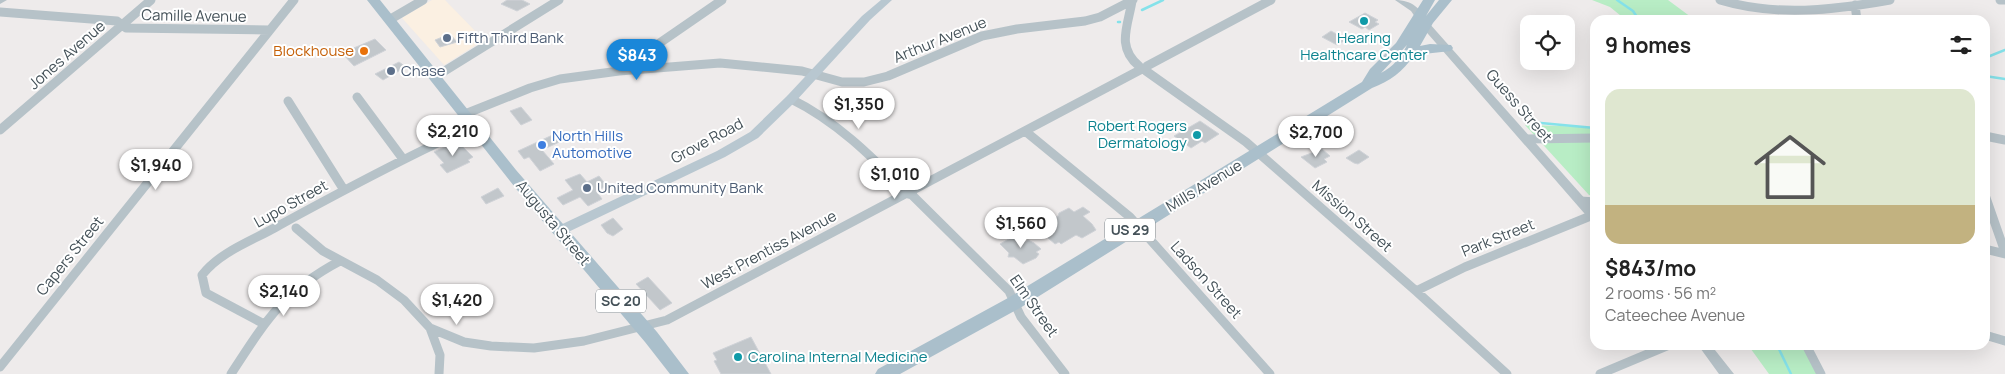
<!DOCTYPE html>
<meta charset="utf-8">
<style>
:root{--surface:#fff;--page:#f2f2f2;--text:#222;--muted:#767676;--line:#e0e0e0;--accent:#1a87d9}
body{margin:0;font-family:Manrope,sans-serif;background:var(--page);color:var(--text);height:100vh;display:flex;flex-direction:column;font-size:19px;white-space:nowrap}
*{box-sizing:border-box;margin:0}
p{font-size:16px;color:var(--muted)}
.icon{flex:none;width:28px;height:28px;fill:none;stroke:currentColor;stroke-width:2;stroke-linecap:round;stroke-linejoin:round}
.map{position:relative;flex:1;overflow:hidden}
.side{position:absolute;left:1590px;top:15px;width:400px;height:335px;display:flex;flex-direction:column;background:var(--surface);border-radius:15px;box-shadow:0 5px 20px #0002}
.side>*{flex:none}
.controls{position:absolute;left:1520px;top:15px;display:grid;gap:10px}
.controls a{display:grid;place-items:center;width:55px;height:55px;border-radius:10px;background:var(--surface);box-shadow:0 5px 20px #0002;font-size:25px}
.price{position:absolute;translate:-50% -42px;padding:0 11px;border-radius:18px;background:#fff;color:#222;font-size:16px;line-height:32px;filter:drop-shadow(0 1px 2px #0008)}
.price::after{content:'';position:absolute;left:50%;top:30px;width:15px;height:11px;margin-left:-8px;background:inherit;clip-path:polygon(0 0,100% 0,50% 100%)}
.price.selected{background:var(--accent);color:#fff}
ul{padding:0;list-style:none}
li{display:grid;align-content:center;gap:10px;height:265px;padding:0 15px}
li+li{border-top:1px solid var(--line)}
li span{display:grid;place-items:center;height:155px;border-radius:15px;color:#555}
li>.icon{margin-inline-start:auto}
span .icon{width:90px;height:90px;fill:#fffc;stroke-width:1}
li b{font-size:21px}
h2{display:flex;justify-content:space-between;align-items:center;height:60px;padding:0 15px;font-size:21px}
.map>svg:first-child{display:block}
.commercial{fill:#fbf0e2}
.green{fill:#b8edc5}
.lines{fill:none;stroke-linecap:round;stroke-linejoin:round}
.stream{stroke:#85e2ea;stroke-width:2.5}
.building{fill:#c2c7cb;stroke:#cfd2d7}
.minor{stroke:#b6c2c8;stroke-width:9}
.tertiary{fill:#b6c2c8;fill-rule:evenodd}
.secondary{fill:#b8c7d0;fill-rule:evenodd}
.primary{fill:#aabfcb;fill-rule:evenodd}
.culture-dot{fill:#0f9aa8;stroke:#fff;stroke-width:2}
.service-dot{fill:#5c6f8a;stroke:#fff;stroke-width:2}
.food-dot{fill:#e8710a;stroke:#fff;stroke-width:2}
.shop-dot{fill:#3f7fe0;stroke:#fff;stroke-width:2}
.labels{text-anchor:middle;stroke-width:4;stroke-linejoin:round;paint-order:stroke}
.shield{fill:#fff;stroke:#7c858a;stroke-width:1}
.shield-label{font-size:14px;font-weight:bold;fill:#445158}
.street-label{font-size:15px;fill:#445158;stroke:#fff}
.service-label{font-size:15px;fill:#4e5e75;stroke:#fff;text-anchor:start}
.culture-label{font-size:15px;fill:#0d838f;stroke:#fff}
.food-label{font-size:15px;fill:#c56008;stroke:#fff;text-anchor:end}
.shop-label{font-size:15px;fill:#366cbe;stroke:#fff;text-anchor:start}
</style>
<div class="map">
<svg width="2005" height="374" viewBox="0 0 2005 374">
<rect width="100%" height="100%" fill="#eeebeb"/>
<path class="commercial" d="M432,0H445L484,40L444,65L402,18Z"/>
<path class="green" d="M1592,0H1668L1695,20H1626L1610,7Z
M1525,125L1595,127V196L1589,195Z
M1748,345H1807L1825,374H1769Z"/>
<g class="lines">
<path class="stream" d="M1617,0L1633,11L1639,20
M1142,10L1163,0
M1118,22H1120
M1985,58L2005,50
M1985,76L2005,79
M1530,122L1595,128
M1777,345L1791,374"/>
</g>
<path class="building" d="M507,0H522L530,4L517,11L501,4Z
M1365,13L1378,20L1375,22L1379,24L1369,30L1365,27L1362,29L1349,22Z
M1331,31L1342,37L1339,38L1344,41L1337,45L1322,37Z
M450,34L457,42L440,47L435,40Z
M375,39L386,50L354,66L342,53Z
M399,62L406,67L383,80L375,74Z
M521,107L532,120L521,125L510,111Z
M1200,121L1219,134L1205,143L1202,141L1191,148L1174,136Z
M559,132L566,139L542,150L554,164L540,171L529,157L524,159L518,151Z
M457,141L473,157L468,160L470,162L447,173L440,165L444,163L434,152Z
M1322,149L1330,156L1324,159L1327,162L1315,168L1301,157Z
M1359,150L1369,157L1358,164L1354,163L1346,158Z
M580,174L587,182L599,176L607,186L596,191L602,199L588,206L580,197L563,205L557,198L573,190L565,180Z
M498,188L504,196L486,204L481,197Z
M1083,207L1090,212L1083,216L1092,224L1096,230L1082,238L1076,235L1061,244L1059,242L1055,244L1041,232L1052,225L1048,222L1058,216L1059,213L1069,208L1074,212Z
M613,218L623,229L613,236L607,233L601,225Z
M1016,235L1025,242L1028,240L1034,243L1041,249L1036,252L1039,254L1036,258L1023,264L1014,257H1008L1009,253L1000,244Z
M648,277L672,303L660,310L636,284Z
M751,337L771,374H721L714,361L717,360L713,353Z"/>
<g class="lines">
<path class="minor" d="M1720,0C1776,17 1834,10 1890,0
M2000,0H2005
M1132,1C1128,26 1116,47 1139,66
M1855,5L1857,20
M0,12L117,21L126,28L270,30
M389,20L423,0
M1147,66L1271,0
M619,71L722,0
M1146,71L1246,142L1416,291L1507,374
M435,77L559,0
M357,97L403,159
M791,99C836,121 870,155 905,190
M288,101L344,190
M465,114L530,88L560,79L619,71L720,63L802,71L842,82H864L888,76L982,36L1017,29L1085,21L1100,17L1133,0
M0,130L151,0
M1025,131L1130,217L1270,374
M1985,136L2005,140
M1527,139L1595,138
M907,189L913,190L912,195L904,193Z
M913,190L1140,70
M912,195L1009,291L1021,317L1065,374
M1985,195L2005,252
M1581,201L1595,202
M296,228L323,251L377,280L404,300L430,328L464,342L491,346L534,348L584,341L667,320L905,194
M1985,249L2005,254
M1416,291L1465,267L1593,215
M264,324L206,293L202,275C221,251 252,241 278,226C342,191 407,156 474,126
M430,328L440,355L439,374
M1985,335L2005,341
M1806,345L1821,374
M0,367L294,0
M231,374C265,322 283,291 340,261
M1600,374L1669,345"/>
<path class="tertiary" d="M0,0H7L0,4Z
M1395,0C1413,0 1420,9 1429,23L1595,210V222L1591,221L1422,27L1411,11Z
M1698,345H1711L1734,374H1719Z"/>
<path class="secondary" d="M881,0H892L870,20L795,102L758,138L725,157L564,234H554L552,231L554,228L717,151L750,132L787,96L862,16Z"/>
<path class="primary" d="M367,0H380L516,170L657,332L689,374H670L645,342L529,205Z
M1423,0H1435L1426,16L1439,0H1452L1433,23L1420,46L1430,44L1451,45L1453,48L1451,51L1414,55C1403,72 1390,81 1372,88L1020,308L900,374H875L878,369L1008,298L1362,82L1370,69L1396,43ZM1407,45C1401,57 1393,67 1381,73Z"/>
</g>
<g class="culture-dot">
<circle cx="1364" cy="21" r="5"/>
<circle cx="1197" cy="135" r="5"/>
<circle cx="738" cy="357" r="5"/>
</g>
<g class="service-dot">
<circle cx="447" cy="38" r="5"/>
<circle cx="391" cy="71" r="5"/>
<circle cx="587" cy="188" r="5"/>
</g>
<circle class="food-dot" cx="364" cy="51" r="5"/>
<circle class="shop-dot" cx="542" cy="145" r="5"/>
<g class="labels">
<g class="shield">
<rect x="1105" y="218.5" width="50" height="23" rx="4"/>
<rect x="596" y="289.5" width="50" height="23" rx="4"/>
</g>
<g class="shield-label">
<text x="1130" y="235">US 29</text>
<text x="621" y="306">SC 20</text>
</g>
<g class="street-label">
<text transform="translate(194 16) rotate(1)" y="5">Camille Avenue</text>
<text transform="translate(940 40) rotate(-22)" y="5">Arthur Avenue</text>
<text transform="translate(67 55) rotate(-41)" y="5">Jones Avenue</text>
<text transform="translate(1519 106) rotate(49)" y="5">Guess Street</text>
<text transform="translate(707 141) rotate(-28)" y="5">Grove Road</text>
<text transform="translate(1204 186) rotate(-31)" y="5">Mills Avenue</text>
<text transform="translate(291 204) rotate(-29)" y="5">Lupo Street</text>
<text transform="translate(1352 216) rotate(41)" y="5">Mission Street</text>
<text transform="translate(553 223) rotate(50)" y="5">Augusta Street</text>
<text transform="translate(1498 238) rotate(-22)" y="5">Park Street</text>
<text transform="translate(769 250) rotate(-28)" y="5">West Prentiss Avenue</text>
<text transform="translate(70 256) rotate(-51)" y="5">Capers Street</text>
<text transform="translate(1206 280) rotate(48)" y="5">Ladson Street</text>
<text transform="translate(1034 306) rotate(55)" y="5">Elm Street</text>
</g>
<g class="service-label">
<text x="457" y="43">Fifth Third Bank</text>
<text x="401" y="76">Chase</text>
<text x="597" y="193">United Community Bank</text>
</g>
<g class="culture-label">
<text x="1364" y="43">Hearing<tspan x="1364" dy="17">Healthcare Center</tspan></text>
<text x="1187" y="131" text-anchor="end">Robert Rogers<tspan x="1187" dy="17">Dermatology</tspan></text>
<text x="748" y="362" text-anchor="start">Carolina Internal Medicine</text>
</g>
<g class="food-label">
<text x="354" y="56">Blockhouse</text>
</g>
<g class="shop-label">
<text x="552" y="141">North Hills<tspan x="552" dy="17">Automotive</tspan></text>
</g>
</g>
</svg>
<div class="controls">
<a><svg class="icon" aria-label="locate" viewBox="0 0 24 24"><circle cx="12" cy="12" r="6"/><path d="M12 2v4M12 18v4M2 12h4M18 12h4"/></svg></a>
</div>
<b class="price selected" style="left:637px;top:81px">$843</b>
<b class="price" style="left:859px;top:130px">$1,350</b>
<b class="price" style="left:453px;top:157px">$2,210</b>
<b class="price" style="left:1316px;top:158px">$2,700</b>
<b class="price" style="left:156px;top:191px">$1,940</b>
<b class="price" style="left:895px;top:200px">$1,010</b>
<b class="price" style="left:1021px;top:249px">$1,560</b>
<b class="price" style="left:284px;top:317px">$2,140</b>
<b class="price" style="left:457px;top:326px">$1,420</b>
<section class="side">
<h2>9 homes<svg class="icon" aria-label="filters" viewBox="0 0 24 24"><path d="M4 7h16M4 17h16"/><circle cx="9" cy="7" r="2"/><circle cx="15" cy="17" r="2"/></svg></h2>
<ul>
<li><span style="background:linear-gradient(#dfe7d0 75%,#c2b280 0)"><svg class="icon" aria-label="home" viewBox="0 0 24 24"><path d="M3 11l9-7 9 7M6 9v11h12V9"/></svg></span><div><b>$843/mo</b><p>2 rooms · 56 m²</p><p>Cateechee Avenue</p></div></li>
</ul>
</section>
</div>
